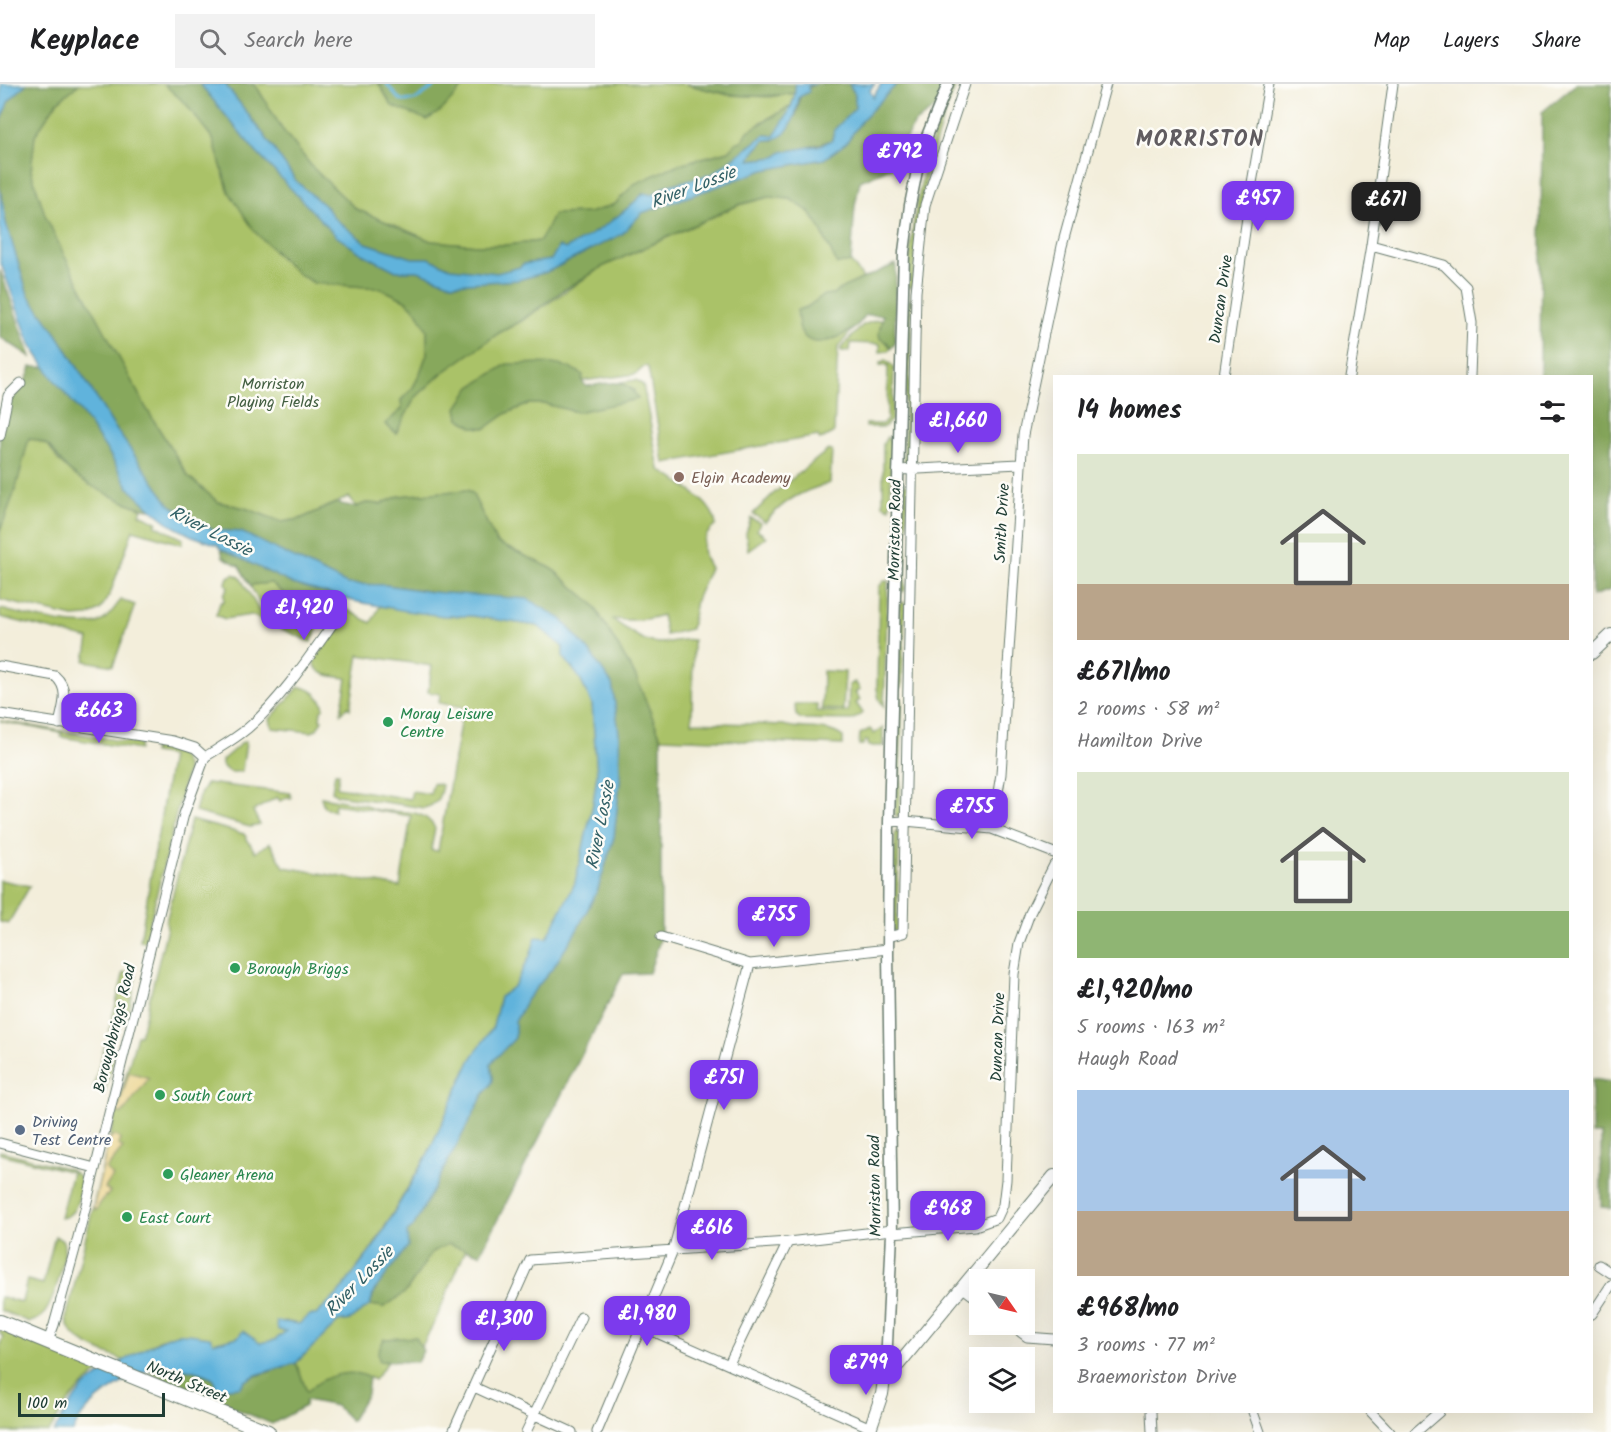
<!DOCTYPE html>
<meta charset="utf-8">
<style>
:root{--surface:#fff;--page:#f2f2f2;--text:#202124;--muted:#757577;--line:#e0e0e0;--accent:#7c3aed}
body{margin:0;font-family:Kalam,sans-serif;background:var(--page);color:var(--text);height:100vh;display:flex;flex-direction:column;font-size:22px;white-space:nowrap}
*{box-sizing:border-box;margin:0}
p{font-size:20px;color:var(--muted)}
.icon{flex:none;width:33px;height:33px;fill:none;stroke:currentColor;stroke-width:2;stroke-linecap:round;stroke-linejoin:round}
.map{position:relative;flex:1;overflow:hidden}
.drawer{position:absolute;left:1053px;top:291px;width:540px;height:1038px;display:flex;flex-direction:column;background:var(--surface);border-radius:0px;box-shadow:0 6px 24px #0002}
.drawer>*{flex:none}
.needle{width:39px;rotate:124deg}
.controls{position:absolute;left:969px;top:1185px;display:grid;gap:12px}
.controls a{display:grid;place-items:center;width:66px;height:66px;border-radius:0px;background:var(--surface);box-shadow:0 6px 24px #0002;font-size:30px}
.scale{position:absolute;left:18px;bottom:15px;width:147px;box-sizing:border-box;padding-left:6px;border:3px solid #1f3d34;border-top:0;font-size:16px;line-height:21px;white-space:nowrap;color:#1f3d34;-webkit-text-stroke:4px #fdfcf7;paint-order:stroke}
.price{position:absolute;translate:-50% -51px;padding:0 14px;border-radius:12px;background:var(--accent);color:#fff;font-size:20px;line-height:39px;filter:drop-shadow(0 2px 3px #0008)}
.price::after{content:'';position:absolute;left:50%;top:36px;width:18px;height:14px;margin-left:-9px;background:inherit;clip-path:polygon(0 0,100% 0,50% 100%)}
.price.current{background:#222;color:#fff}
ul{padding:0;list-style:none}
li{display:grid;align-content:center;gap:12px;height:318px;padding:0 24px}
li span{display:grid;place-items:center;height:186px;border-radius:0px;color:#555}
li>.icon{margin-inline-start:auto}
span .icon{width:108px;height:108px;fill:#fffc;stroke-width:1}
li b{font-size:26px}
h2{display:flex;justify-content:space-between;align-items:center;height:72px;padding:0 24px;font-size:26px}
header{display:flex;align-items:center;gap:36px;box-sizing:border-box;height:84px;padding:0 30px;background:var(--surface);border-bottom:2px solid var(--line)}
header strong{font-size:28px}
nav{display:flex;gap:33px;margin-inline-start:auto;font-size:21px}
.search{width:420px;height:54px;background:var(--page);display:flex;align-items:center;gap:15px;box-sizing:border-box;padding:0 21px;border-radius:0px;color:var(--muted);font-size:22px}
.map>svg:first-child{display:block}
.green{fill:#aac267;stroke:#64804e;stroke-width:1.5}
.forest{fill:#87a85c;stroke:#537248;stroke-width:1.5}
.sand{fill:#eeda9e;stroke:#868c69;stroke-width:1.5}
.water{fill:#60b3dc;stroke:#407888;stroke-width:1.5}
.lines{fill:none;stroke-linecap:round;stroke-linejoin:round}
.stream{stroke:#60b3dc;stroke-width:3}
.minor-casing{stroke:#697b6e;stroke-width:11}
.tertiary-casing{stroke:#697b6e;stroke-width:13}
.secondary-casing{stroke:#697b6e;stroke-width:14}
.primary-casing{stroke:#697b6e;stroke-width:16}
.minor{stroke:#fff;stroke-width:9}
.tertiary{stroke:#fff;stroke-width:10}
.secondary{stroke:#fff;stroke-width:12}
.primary{stroke:#fff;stroke-width:14}
.education-dot{fill:#8d6e63;stroke:#fdfcf7;stroke-width:2}
.leisure-dot{fill:#2e9e5b;stroke:#fdfcf7;stroke-width:2}
.service-dot{fill:#5c6f8a;stroke:#fdfcf7;stroke-width:2}
.labels{text-anchor:middle;stroke-width:5;stroke-linejoin:round;paint-order:stroke}
.street-label{font-size:16px;fill:#1f3d34;stroke:#fdfcf7}
.park-label{font-size:16px;fill:#425e41;stroke:#fdfcf7}
.education-label{font-size:16px;fill:#785e54;stroke:#fdfcf7;text-anchor:start}
.leisure-label{font-size:16px;fill:#27864d;stroke:#fdfcf7;text-anchor:start}
.service-label{font-size:16px;fill:#4e5e75;stroke:#fdfcf7;text-anchor:start}
.water-label{font-size:18px;font-style:italic;fill:#326066;stroke:#fdfcf7}
.district-label{font-size:22px;font-weight:bold;letter-spacing:1.5px;fill:#605c60;stroke:#fdfcf7}
</style>
<header>
<strong>Keyplace</strong>
<div class="search"><svg class="icon" aria-label="search" viewBox="0 0 24 24"><circle cx="10" cy="10" r="6"/><path d="M15 15l6 6"/></svg>Search here</div>
<nav><a>Map</a><a>Layers</a><a>Share</a></nav>
</header>
<div class="map">
<svg width="1611" height="1348" viewBox="0 0 1611 1348">
<rect width="100%" height="100%" fill="#fdfcf7"/>
<filter id="ink" filterUnits="userSpaceOnUse"><feTurbulence type="fractalNoise" baseFrequency=".0167" numOctaves="2"/><feDisplacementMap in="SourceGraphic" scale="12" xChannelSelector="R" yChannelSelector="G"/><feConvolveMatrix kernelMatrix="1 2 1 2 8 2 1 2 1" color-interpolation-filters="sRGB"/></filter>
<filter id="wash" filterUnits="userSpaceOnUse"><feTurbulence type="fractalNoise" baseFrequency=".008" numOctaves="4" result="noise"/><feDisplacementMap in="SourceGraphic" scale="24" xChannelSelector="R" yChannelSelector="G"/><feGaussianBlur stdDeviation="1.35" result="paint"/><feColorMatrix in="noise" values="0 0 0 0 0 0 0 0 0 0 0 0 0 0 0 0 0 1.4 0 .05"/><feComposite in="paint" operator="in"/></filter>
<g filter="url(#wash)">
<rect width="100%" height="100%" fill="#f3eedb"/>
<path class="green" d="M79,0H164L186,20L213,55L229,108L274,168L298,190L314,199L380,204L405,216L417,227L427,246V270L419,292L412,305L401,316L402,325L385,340L396,349L415,314L441,290L499,249L520,238L602,183L739,121L769,113L790,115L808,127L818,140L837,180L851,178L863,194L833,210L824,211L807,223L829,257L854,244L838,263L834,348L820,356L818,352L664,379L648,283L645,282L636,290L582,297L459,334L473,343L486,344L507,329L529,320H545L577,328L634,306L621,298L636,296L643,301L659,385C677,398 714,417 716,441C700,453 700,468 710,484L696,516L691,545L666,551L662,531C645,537 629,537 612,535C625,544 643,559 659,559C671,559 681,554 693,556L692,638L783,641C803,647 825,640 843,653V661L661,654L635,591L593,520L551,484L497,459L472,409L468,406L399,412L381,420L366,419L356,423L349,413L300,435L282,438L245,424L218,418L188,392L146,324L65,173L45,131L31,87L35,51L57,18Z
M253,0H379L392,22L454,11L466,0H686L728,11L770,13L796,9L791,22L761,38L745,55L729,67L679,80L635,100L616,120L589,129L554,130L540,157L507,161H477L431,157L356,125L313,84L282,45L258,5Z
M951,0H956V2C928,66 916,132 913,202L911,204L908,202C910,131 926,66 951,0Z
M910,215L911,216L908,377L906,379L904,377L908,217Z
M877,236H882L879,249L891,264L888,267L880,268V260H876L851,259L850,267H841V264L863,241Z
M886,276L894,283L892,336L884,343H866V340H882L887,336L888,281H880V279Z
M29,353L49,362L58,376L70,388L87,399L142,425L140,430L157,438L155,441L183,455L182,460L133,446L110,510L100,526L88,532L73,533L0,516V447L16,404Z
M887,353L892,358L890,424L883,421V360Z
M828,366L832,367L830,399C800,408 786,415 765,438L753,430L773,410Z
M906,400L908,402L905,506L903,508L901,506L903,402Z
M751,434L760,439L757,446L766,453L748,466L746,449Z
M233,490L240,493L261,530L264,528L250,501L271,499L301,524L327,523L311,558L251,531L225,535L216,531L220,519L224,517V510L228,504L226,499L228,493Z
M884,497H888L884,623L879,615L877,604L879,503Z
M121,516L135,521L113,582L85,577L89,555L0,533V525C23,530 81,548 102,537C109,533 115,523 121,516Z
M903,518L905,520L902,602L900,604L898,602L900,520Z
M380,522L444,532H472L538,542L563,563V572L579,593L592,620L597,690L593,720L575,799L547,854H536L530,872L514,903L500,914L493,943L471,975L427,1071L374,1161L338,1210L316,1231L308,1232L299,1240L284,1237L287,1247L275,1256L260,1259L238,1253L212,1259L210,1253L177,1250L159,1256L125,1277C105,1268 70,1260 66,1235L116,1028L137,951H140L142,945L167,844L166,838L191,736L244,750L255,768L270,759L284,783L400,803L411,732L335,720L334,727L324,723L321,713L366,721C384,736 419,716 435,744L431,766L438,767L463,623L439,619L440,610L428,608L432,582L359,571L350,625L348,623L341,629L347,594C334,592 317,593 314,578L336,546L346,525L371,539Z
M823,587L845,588L843,626L822,625Z
M855,598L860,605L855,609L860,616L856,619L863,629L852,636L801,635L796,631L795,620H817V627L848,628L849,601Z
M299,603C310,603 322,613 324,624L321,626L320,635L322,636L317,645L312,648L272,644L270,635Z
M900,614L902,616L900,731L897,733L895,731L898,616Z
M0,637L140,660L139,666L61,653L62,649Z
M883,644V662H868V657H864L863,661H859L860,650L870,645L874,650Z
M243,658H246L242,687C234,689 227,689 222,681V676Z
M154,663C171,665 183,666 187,686L145,858L140,857L171,672L153,669Z
M335,689H339L337,703L410,715L412,707L430,710L433,699L442,701C440,713 437,721 424,724L337,711L332,707Z
M207,699L290,709L291,714L287,713L280,717L277,713L253,727L260,741L250,743L195,728L199,712Z
M897,746L899,748L897,847H892L895,748Z
M0,796L30,802L8,840L0,838Z
M124,888L136,891C132,908 131,946 109,947Z
M105,961L111,965L113,976L105,1007L93,1004Z
M0,1067L69,1085L78,1091L82,1101C78,1114 77,1133 60,1134L72,1088L0,1070Z
M55,1152L63,1157C68,1171 53,1221 42,1232C38,1236 34,1237 29,1238L0,1226V1213L22,1218L27,1196L43,1200Z
M448,1159L466,1165L437,1233L421,1264L415,1253L379,1277L388,1278L374,1296L369,1293L307,1308L296,1279L338,1238L350,1236L370,1221L384,1223L406,1208L431,1169Z
M0,1245L101,1286C77,1305 64,1321 49,1348H0V1261L3,1252L0,1250Z"/>
<path class="forest" d="M26,0H79L57,18L35,51L31,87L45,131L65,173L146,324L188,392L218,418L245,424L282,438L300,435L336,419L356,423L366,419L381,420L399,412L467,406L472,409L497,459L551,484L593,520L635,591L661,654V853L649,889L623,890L480,1170L448,1160L431,1169L406,1208L384,1223L370,1221C376,1199 395,1170 407,1148L413,1143L480,1017C482,1008 492,1004 493,995C493,990 491,984 491,979L515,954V938L527,915L553,884L577,846L598,805L614,753L620,697L619,649L612,600L589,567L561,535L432,508L386,501L347,500L241,448L213,446L170,421L113,341L57,250L28,211L6,139L0,104V42L8,18Z
M164,0H200L256,68L336,152L361,169L396,187H418L452,200L518,196L547,188L622,150L641,129L764,86L824,75L846,59L862,36L897,0H948L939,21L915,39L901,62L895,82L860,97L855,121L851,178L837,180L818,140L808,127L790,115L769,113L738,121L602,183L564,206L519,238L499,249L441,290L415,314L396,349L385,340L402,325L401,316L412,305L419,292L427,270V246L417,227L405,216L380,204L314,199L298,190L255,148L229,108L213,55L186,20Z
M225,0H253L258,5L282,45L313,84L356,125L431,157L477,161H507L540,157L554,130L589,129L615,120L634,100L679,80L729,67L736,59L743,56L748,47L791,22L788,31L774,52L765,51L712,90L666,102L652,111L644,109C620,133 595,150 565,165L559,162L551,176L523,180L520,183L497,190L450,184L429,174H412L366,159L334,134L327,124L296,97L264,51Z
M379,0H466L441,27L427,36L392,22Z
M686,0H795L796,9C753,15 727,12 686,0Z
M816,0H849L855,10V24L834,46L832,56L776,73L749,76L754,68L765,56H774C780,49 789,42 794,34C805,18 790,11 816,0Z
M1576,0H1611V506L1592,512V292H1540L1542,28Z
M896,180L895,260L891,264L887,258L880,255L879,249L883,231H866C862,235 858,242 853,245C839,254 808,269 800,245C798,239 798,232 797,226L807,223L824,211L833,210L844,203Z
M0,186L31,273L0,253Z
M507,280C532,280 562,275 583,291L582,297L586,302C608,300 627,291 638,315L577,328L545,320H529L507,329L486,344L473,343L459,334L457,324L471,303Z
M31,283H45L83,331L109,369L129,404L151,425C131,424 86,401 71,388C62,381 57,371 50,363C45,358 35,356 29,354L16,404L0,447V325H4C13,310 27,301 31,283Z
M221,465L293,500L344,514L338,528L327,523L301,524L271,499L250,501L239,482L223,473Z
M1592,995L1611,998V1124L1601,1123V1050H1592Z
M416,1253L423,1267L417,1278L379,1277L378,1268L384,1255Z
M296,1279L307,1308C322,1292 348,1284 369,1293L367,1310L351,1337L336,1322L306,1316L305,1322L272,1340L153,1290L148,1286C170,1284 194,1282 214,1296L216,1305Z"/>
<path class="sand" d="M129,988L149,994L122,1030L117,1028Z
M114,1051L120,1055L119,1061L123,1064L106,1085L113,1092L105,1104L110,1108L106,1113L105,1112L96,1126L93,1124L109,1056Z"/>
<path class="water" d="M1,0H26L8,18L0,41Z
M200,0H225L264,51L296,97L327,124L334,134L366,159L412,174H429L450,184L497,189L520,183L523,180L551,176L559,162L565,165C595,150 620,133 644,109L652,111L666,102L712,90L765,51L774,52C784,36 797,19 795,0H816L808,2L809,8L799,13C796,33 789,57 765,56L754,68L750,76L776,73L782,68L821,61L832,56L834,46L855,24V10L849,0H875L870,6L873,13L881,0H897L862,36L846,59L824,75L764,86L642,129L622,150L547,188L518,196L452,200L418,187H396L361,169L336,152L256,68Z
M0,104L6,139L28,211L57,250L113,341L170,421L213,446L241,448L347,500L386,501L432,508L528,515L561,535L589,567L612,600L619,649L620,697L614,753L598,805L577,846L553,884L527,915L515,938V954L491,979C491,984 493,990 493,995C492,1004 482,1008 480,1017L413,1143L407,1148L408,1162L374,1207L370,1221L350,1236L338,1238L296,1279L256,1291L245,1297L240,1303L216,1305L214,1295C199,1285 164,1279 146,1287C119,1299 84,1318 73,1348H54C62,1333 71,1318 82,1305C92,1294 164,1251 178,1250C188,1249 200,1252 210,1253L213,1259L238,1253L243,1247L260,1259L275,1256L286,1247L278,1246L276,1237L299,1240L309,1231H316L338,1210L375,1161L427,1072L471,975L493,943L500,913L514,902L530,872L536,853L547,854L575,799L593,720L597,690L592,620L579,593L563,572V563L538,542L472,532H444L406,527L353,517L293,500L221,465L218,461L192,452L173,442L151,425L129,404L109,369L83,331L52,293L30,260L0,177Z"/>
<g class="lines">
<path class="stream" d="M387,0L397,13L403,17L415,16L438,0"/>
</g>
</g>
<g filter="url(#ink)">
<g class="lines">
<defs>
<path id="minor" d="M1371,161L1444,181L1466,203L1472,239L1470,292
M1224,292L1252,99L1269,0
M1349,292L1371,161L1393,0
M0,352L8,312L21,299
M898,386L1020,380
M0,582L55,592C70,605 63,622 59,640
M0,630L173,657L195,664L205,673
M205,673C219,664 235,655 248,644C279,618 310,572 334,538
M889,738L905,737L992,745L1054,769
M992,745L1001,690L1023,351L1062,162L1106,0
M661,853L750,880L888,865
M888,853L903,849L916,208L925,121L965,0
M0,1059L95,1084
M892,1149L975,1142L997,1134L1003,1121L1006,1096L1014,890L1019,859L1030,829L1054,781
M1599,1181L1611,1189
M963,1204L980,1217
M1592,1230L1611,1201
M1010,1240L1027,1253L1054,1255
M641,1242L871,1344
M48,1257L54,1241L75,1165L184,730L205,673
M729,1280L788,1158
M474,1303L572,1348
M1151,1328L1152,1348
M1253,1328L1260,1348
M1371,1328L1390,1348
M453,1348L530,1176L788,1158L892,1146
M526,1348L581,1233
M597,1348L673,1167L750,880
M1416,1348L1439,1328"/>
<path id="tertiary" d="M886,1282L892,1149L888,871L889,738L904,168L910,121L921,67L948,0"/>
<path id="secondary" d="M1592,569L1611,551
M869,1348L882,1310L886,1282L899,1280L1054,1092"/>
<path id="primary" d="M0,1238L268,1348"/>
</defs>
<use href="#minor" class="minor-casing"/>
<use href="#tertiary" class="tertiary-casing"/>
<use href="#secondary" class="secondary-casing"/>
<use href="#primary" class="primary-casing"/>
<use href="#minor" class="minor"/>
<use href="#tertiary" class="tertiary"/>
<use href="#secondary" class="secondary"/>
<use href="#primary" class="primary"/>
</g>
</g>
<circle class="education-dot" cx="679" cy="393" r="6"/>
<g class="leisure-dot">
<circle cx="388" cy="638" r="6"/>
<circle cx="235" cy="884" r="6"/>
<circle cx="160" cy="1011" r="6"/>
<circle cx="168" cy="1090" r="6"/>
<circle cx="127" cy="1133" r="6"/>
</g>
<circle class="service-dot" cx="20" cy="1046" r="6"/>
<g class="labels">
<g class="street-label">
<text transform="translate(1220 215) rotate(-82)" y="6">Duncan Drive</text>
<text transform="translate(1001 439) rotate(-87)" y="6">Smith Drive</text>
<text transform="translate(894 446) rotate(-89)" y="6">Morriston Road</text>
<text transform="translate(114 944) rotate(-76)" y="6">Boroughbriggs Road</text>
<text transform="translate(997 953) rotate(-88)" y="6">Duncan Drive</text>
<text transform="translate(874 1102) rotate(-91)" y="6">Morriston Road</text>
<text transform="translate(187 1297) rotate(23)" y="6">North Street</text>
</g>
<g class="park-label">
<text x="273" y="305">Morriston<tspan x="273" dy="18">Playing Fields</tspan></text>
</g>
<g class="education-label">
<text x="691" y="399">Elgin Academy</text>
</g>
<g class="leisure-label">
<text x="400" y="635">Moray Leisure<tspan x="400" dy="18">Centre</tspan></text>
<text x="247" y="890">Borough Briggs</text>
<text x="172" y="1017">South Court</text>
<text x="180" y="1096">Gleaner Arena</text>
<text x="139" y="1139">East Court</text>
</g>
<g class="service-label">
<text x="32" y="1043">Driving<tspan x="32" dy="18">Test Centre</tspan></text>
</g>
<g class="water-label">
<text transform="translate(693 103) rotate(-21)" y="6">River Lossie</text>
<text transform="translate(211 447) rotate(27)" y="6">River Lossie</text>
<text transform="translate(600 741) rotate(-79)" y="6">River Lossie</text>
<text transform="translate(359 1197) rotate(-46)" y="6">River Lossie</text>
</g>
<g class="district-label">
<text x="1200" y="62">MORRISTON</text>
</g>
</g>
</svg>
<div class="controls">
<a><svg class="needle" viewBox="-14 -14 28 28"><path d="M0-13l5 13h-10z" fill="#e53935"/><path d="M0 13l5-13h-10z" fill="#757577"/></svg></a>
<a><svg class="icon" aria-label="layers" viewBox="0 0 24 24"><path d="M12 4l9 5-9 5-9-5zM3 14l9 5 9-5"/></svg></a>
</div>
<div class="scale">100 m</div>
<b class="price" style="left:900px;top:101px">£792</b>
<b class="price" style="left:1258px;top:148px">£957</b>
<b class="price current" style="left:1386px;top:149px">£671</b>
<b class="price" style="left:958px;top:370px">£1,660</b>
<b class="price" style="left:304px;top:557px">£1,920</b>
<b class="price" style="left:99px;top:660px">£663</b>
<b class="price" style="left:972px;top:756px">£755</b>
<b class="price" style="left:774px;top:864px">£755</b>
<b class="price" style="left:724px;top:1027px">£751</b>
<b class="price" style="left:948px;top:1158px">£968</b>
<b class="price" style="left:712px;top:1177px">£616</b>
<b class="price" style="left:647px;top:1263px">£1,980</b>
<b class="price" style="left:504px;top:1268px">£1,300</b>
<b class="price" style="left:866px;top:1312px">£799</b>
<section class="drawer">
<h2>14 homes<svg class="icon" aria-label="filters" viewBox="0 0 24 24"><path d="M4 7h16M4 17h16"/><circle cx="9" cy="7" r="2"/><circle cx="15" cy="17" r="2"/></svg></h2>
<ul>
<li><span style="background:linear-gradient(#dfe7d0 70%,#b9a48a 0)"><svg class="icon" aria-label="home" viewBox="0 0 24 24"><path d="M3 11l9-7 9 7M6 9v11h12V9"/></svg></span><div><b>£671/mo</b><p>2 rooms · 58 m²</p><p>Hamilton Drive</p></div></li>
<li><span style="background:linear-gradient(#dfe7d0 75%,#8fb573 0)"><svg class="icon" aria-label="home" viewBox="0 0 24 24"><path d="M3 11l9-7 9 7M6 9v11h12V9"/></svg></span><div><b>£1,920/mo</b><p>5 rooms · 163 m²</p><p>Haugh Road</p></div></li>
<li><span style="background:linear-gradient(#a9c7e8 65%,#b9a48a 0)"><svg class="icon" aria-label="home" viewBox="0 0 24 24"><path d="M3 11l9-7 9 7M6 9v11h12V9"/></svg></span><div><b>£968/mo</b><p>3 rooms · 77 m²</p><p>Braemoriston Drive</p></div></li>
</ul>
</section>
</div>
